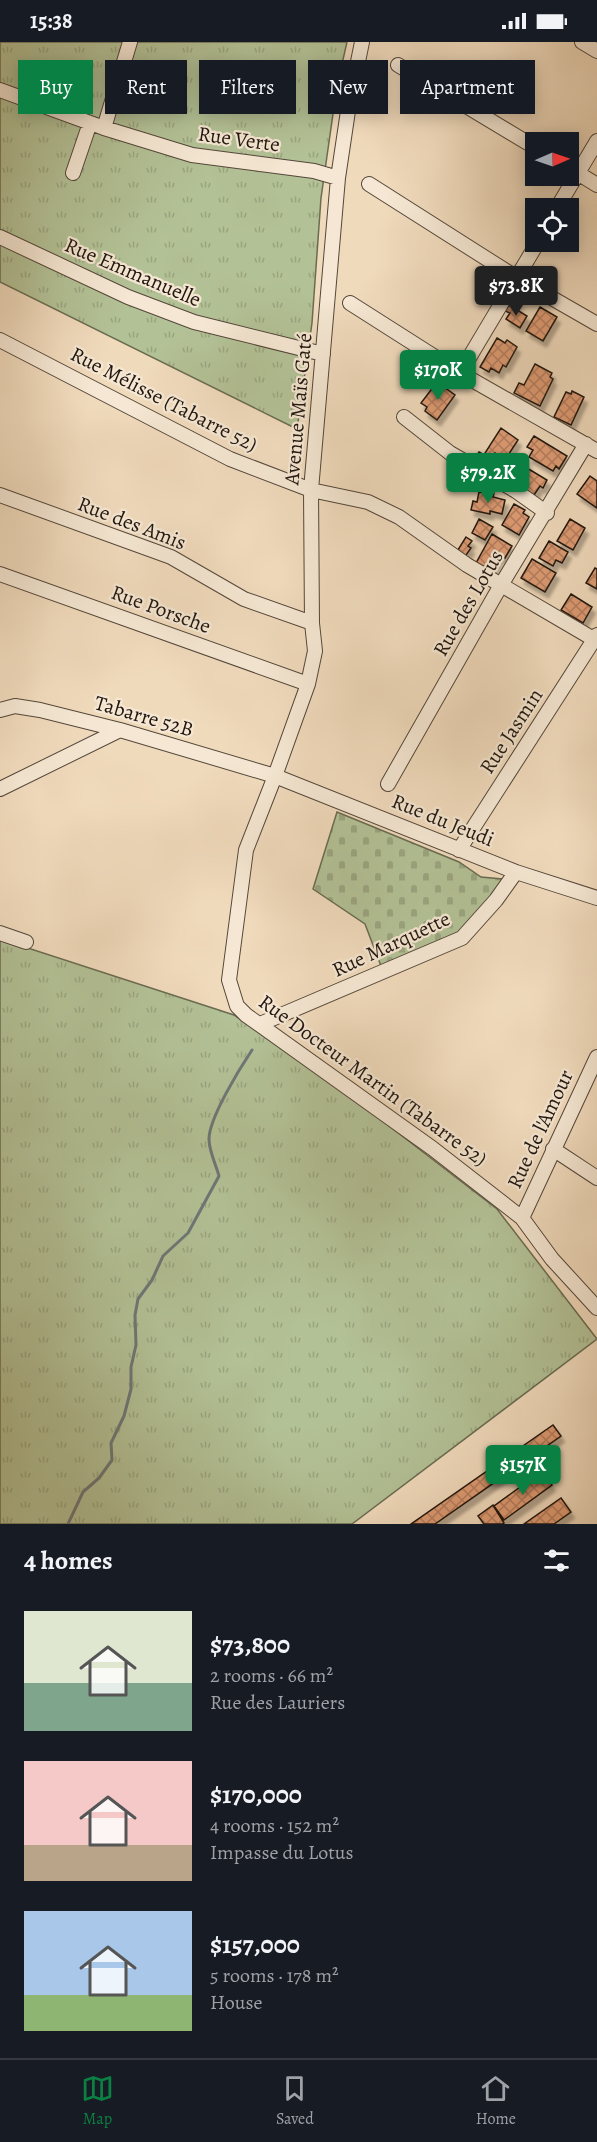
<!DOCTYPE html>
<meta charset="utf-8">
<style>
:root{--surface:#171b24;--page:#242831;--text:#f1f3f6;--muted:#9ea1a6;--line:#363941;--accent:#0b8043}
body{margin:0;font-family:Alegreya,serif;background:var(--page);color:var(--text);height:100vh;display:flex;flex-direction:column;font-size:22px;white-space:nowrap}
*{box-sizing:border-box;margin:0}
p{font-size:20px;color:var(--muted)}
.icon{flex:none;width:33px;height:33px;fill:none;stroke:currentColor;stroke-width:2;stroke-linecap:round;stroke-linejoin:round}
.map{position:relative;height:1482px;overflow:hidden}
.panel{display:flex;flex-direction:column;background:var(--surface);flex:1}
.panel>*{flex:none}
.banner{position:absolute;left:18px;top:18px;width:561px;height:54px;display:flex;gap:12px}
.needle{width:39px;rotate:88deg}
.buttons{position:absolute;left:525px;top:90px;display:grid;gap:12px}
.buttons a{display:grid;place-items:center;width:54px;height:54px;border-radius:0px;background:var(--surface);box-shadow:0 3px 15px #0003;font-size:30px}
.price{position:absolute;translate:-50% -51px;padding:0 14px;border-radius:6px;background:var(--accent);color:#fff;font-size:20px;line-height:39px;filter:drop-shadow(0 2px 3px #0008)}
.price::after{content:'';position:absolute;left:50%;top:36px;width:18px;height:14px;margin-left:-9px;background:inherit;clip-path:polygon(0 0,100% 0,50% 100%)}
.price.on{background:#222;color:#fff}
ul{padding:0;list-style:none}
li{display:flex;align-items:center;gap:18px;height:150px;padding:0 24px}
li span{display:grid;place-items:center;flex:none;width:168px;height:120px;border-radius:0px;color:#555}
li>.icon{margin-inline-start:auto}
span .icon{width:72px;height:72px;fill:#fffc;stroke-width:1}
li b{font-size:26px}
h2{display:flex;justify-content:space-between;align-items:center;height:72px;padding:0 24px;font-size:26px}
.chip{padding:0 21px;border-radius:0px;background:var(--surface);box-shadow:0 3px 15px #0003;font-size:21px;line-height:54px}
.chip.on{background:var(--accent);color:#fff}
.status{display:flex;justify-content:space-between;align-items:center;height:42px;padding:0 30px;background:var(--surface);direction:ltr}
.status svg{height:16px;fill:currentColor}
.tab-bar{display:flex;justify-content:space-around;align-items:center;height:84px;border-top:2px solid var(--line);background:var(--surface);font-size:16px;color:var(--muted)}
.tab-bar a{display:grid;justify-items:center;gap:3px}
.tab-bar .on{color:var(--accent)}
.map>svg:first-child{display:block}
.grass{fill:url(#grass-tufts);stroke:#6a6c52;stroke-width:1.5}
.cemetery{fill:url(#cemetery-stones);stroke:#6a6c52;stroke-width:1.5}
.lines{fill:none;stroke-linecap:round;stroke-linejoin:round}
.stream{stroke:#6d7777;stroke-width:3}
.building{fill:url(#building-cross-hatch);stroke:#20160f;stroke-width:1.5;filter:url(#shadow)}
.minor-casing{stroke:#54473a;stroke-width:16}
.minor{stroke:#f5e7d3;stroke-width:14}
.labels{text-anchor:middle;stroke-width:4.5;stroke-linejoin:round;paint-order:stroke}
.street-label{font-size:21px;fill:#20160f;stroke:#f5e7d3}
</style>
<div class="status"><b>15:38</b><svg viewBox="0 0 49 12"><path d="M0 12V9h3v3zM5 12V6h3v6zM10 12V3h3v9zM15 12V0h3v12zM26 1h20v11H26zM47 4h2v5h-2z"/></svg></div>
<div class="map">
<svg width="597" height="1482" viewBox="0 0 597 1482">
<defs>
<pattern id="grass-tufts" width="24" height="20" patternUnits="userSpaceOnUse" patternTransform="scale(1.5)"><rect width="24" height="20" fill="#b3c196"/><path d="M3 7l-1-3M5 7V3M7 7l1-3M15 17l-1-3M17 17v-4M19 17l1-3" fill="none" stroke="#9aa580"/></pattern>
<pattern id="cemetery-stones" width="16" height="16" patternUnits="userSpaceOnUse" patternTransform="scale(1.5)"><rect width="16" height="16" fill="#b3c196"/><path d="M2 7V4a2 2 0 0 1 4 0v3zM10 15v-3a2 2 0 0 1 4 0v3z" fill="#9aa580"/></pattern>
<pattern id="building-cross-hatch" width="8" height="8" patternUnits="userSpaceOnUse" patternTransform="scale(1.5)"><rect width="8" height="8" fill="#de9b73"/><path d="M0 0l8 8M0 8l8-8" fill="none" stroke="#b47d5d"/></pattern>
<filter id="shadow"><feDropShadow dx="3.5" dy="6" stdDeviation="1.5" flood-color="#0004"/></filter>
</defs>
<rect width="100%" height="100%" fill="#f0dabc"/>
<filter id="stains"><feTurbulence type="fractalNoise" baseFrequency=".00333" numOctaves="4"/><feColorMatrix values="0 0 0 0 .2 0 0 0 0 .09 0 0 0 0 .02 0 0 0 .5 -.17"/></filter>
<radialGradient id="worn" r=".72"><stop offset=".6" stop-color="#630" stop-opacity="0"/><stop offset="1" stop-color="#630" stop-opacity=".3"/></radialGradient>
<path class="grass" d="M0,0H347L337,44L321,156L312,281L297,387L0,240Z
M0,897L234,973L345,1050L497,1167L597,1297L352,1482H0Z"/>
<path class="cemetery" d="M337,770L459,820L481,835L502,837L492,858L455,895L381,924L365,882L313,847Z"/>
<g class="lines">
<path class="stream" d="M68,1482L83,1450L99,1436L112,1418L111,1401L124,1374L131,1347V1325L136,1303L135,1273L138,1257L152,1238L163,1214L188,1191L219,1134C216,1123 209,1109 209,1097C209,1076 240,1026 252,1008"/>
</g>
<path class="building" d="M509,263L527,274L520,286L506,277L510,271L505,269Z
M540,265L557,275L543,299L526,289Z
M497,296L505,301L507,298L517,305L506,325L503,323L499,331L491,326L489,330L480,325Z
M535,322L552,331L550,335L553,337L540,364L514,351L519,341L524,343Z
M437,340L455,353L437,378L425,369L427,365L421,361Z
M572,349L584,355L571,383L554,375L566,350L571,352Z
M501,386L518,398L505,418L495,411L491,416L485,411Z
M534,394L567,414L559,427L556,424L553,429L529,415L533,408L527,405Z
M479,410L486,414L480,423L473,418Z
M522,423L547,438L543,446L540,444L534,453L518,444L523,436L517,432Z
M590,434L597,439V466L577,452Z
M485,449L494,451L493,455L505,458L502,472L490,469V472L471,468L473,459L477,460L479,450L484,451Z
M514,462L525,468L523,471L529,475L519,493L502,483Z
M479,477L493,485L485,498L472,491Z
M570,477L585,486L573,508L557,499Z
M492,492L512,504L505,516L500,514L494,525L488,522L485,527L476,521Z
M466,495L472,499L468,504L471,506L464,516L456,511Z
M549,499L568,510L562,521L556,518L553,524L539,516Z
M532,517L556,531L545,550L521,536Z
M595,526L597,527V547L586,541Z
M571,552L592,565L583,581L561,568Z
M553,1383L561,1394L435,1482H411Z
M542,1429L552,1443L504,1478L494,1464Z
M561,1456L571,1470L554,1482H524Z
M493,1463L504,1481L502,1482H484L478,1474Z"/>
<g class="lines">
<defs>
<path id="minor" d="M362,0L348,69L338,136L311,448L312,581L315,609L308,642L275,734L246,808L229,938L237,964L246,973L432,1106L522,1176L552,1217L597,1266
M582,0L597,9
M398,23L536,106
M0,48L104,86L192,113L314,129L338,136
M104,86L130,0
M568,125L597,143
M73,131L90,81
M369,142L517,236L597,282
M557,166L597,99
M0,195L128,255L194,280L323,312
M350,261L460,331L597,409
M0,298L230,417L311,448L368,460L399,475L467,523L597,599
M460,331L538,200
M404,375L450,411L516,449L547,471
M0,453L171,515L244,557L312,581
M0,532L308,642
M0,668L15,664L40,668L120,688L275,734L516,830L597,856
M388,742L501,543L586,402
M0,747L120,688
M459,808L597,593
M0,891L26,900
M260,982L462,896L496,858L516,830
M553,1107L597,1136
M522,1176L597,1015"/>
</defs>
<use href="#minor" class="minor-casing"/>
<use href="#minor" class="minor"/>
</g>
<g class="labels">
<g class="street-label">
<text transform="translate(239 97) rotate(8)" y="7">Rue Verte</text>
<text transform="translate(133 230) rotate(23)" y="7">Rue Emmanuelle</text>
<text transform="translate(164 357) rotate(27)" y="7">Rue Mélisse (Tabarre 52)</text>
<text transform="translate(298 367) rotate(-85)" y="7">Avenue Maïs Gaté</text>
<text transform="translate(132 481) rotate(21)" y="7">Rue des Amis</text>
<text transform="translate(468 561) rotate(-60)" y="7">Rue des Lotus</text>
<text transform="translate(161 567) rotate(20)" y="7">Rue Porsche</text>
<text transform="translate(144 674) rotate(16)" y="7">Tabarre 52B</text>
<text transform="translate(511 689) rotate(-57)" y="7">Rue Jasmin</text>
<text transform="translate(443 778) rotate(22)" y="7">Rue du Jeudi</text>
<text transform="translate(391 902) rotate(-25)" y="7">Rue Marquette</text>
<text transform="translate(373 1038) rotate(36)" y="7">Rue Docteur Martin (Tabarre 52)</text>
<text transform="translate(540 1087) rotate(-65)" y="7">Rue de l'Amour</text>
</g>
</g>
<rect width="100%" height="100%" filter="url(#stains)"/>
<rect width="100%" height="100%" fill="url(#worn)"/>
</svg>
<div class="buttons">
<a><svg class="needle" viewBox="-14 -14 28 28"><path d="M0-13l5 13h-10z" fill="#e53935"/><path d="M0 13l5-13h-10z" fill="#9ea1a6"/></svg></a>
<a><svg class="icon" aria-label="locate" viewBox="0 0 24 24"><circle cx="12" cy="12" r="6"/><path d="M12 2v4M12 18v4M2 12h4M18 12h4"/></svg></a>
</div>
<b class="price on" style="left:516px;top:275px">$73.8K</b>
<b class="price" style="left:438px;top:359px">$170K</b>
<b class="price" style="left:488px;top:462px">$79.2K</b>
<b class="price" style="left:523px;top:1454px">$157K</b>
<div class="banner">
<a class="chip on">Buy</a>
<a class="chip">Rent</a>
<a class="chip">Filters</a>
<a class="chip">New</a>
<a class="chip">Apartment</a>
</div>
</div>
<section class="panel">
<h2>4 homes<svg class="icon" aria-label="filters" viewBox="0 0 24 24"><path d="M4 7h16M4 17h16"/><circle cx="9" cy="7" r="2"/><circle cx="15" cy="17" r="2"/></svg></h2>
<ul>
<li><span style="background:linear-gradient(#dfe7d0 60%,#7fa58c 0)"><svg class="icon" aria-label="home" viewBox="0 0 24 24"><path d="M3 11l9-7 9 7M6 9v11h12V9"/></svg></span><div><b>$73,800</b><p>2 rooms · 66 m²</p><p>Rue des Lauriers</p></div></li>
<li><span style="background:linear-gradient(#f6c9c9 70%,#b9a48a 0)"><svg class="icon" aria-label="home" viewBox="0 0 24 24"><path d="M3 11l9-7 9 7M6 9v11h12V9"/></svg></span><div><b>$170,000</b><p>4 rooms · 152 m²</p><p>Impasse du Lotus</p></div></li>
<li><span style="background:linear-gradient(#a9c7e8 70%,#8fb573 0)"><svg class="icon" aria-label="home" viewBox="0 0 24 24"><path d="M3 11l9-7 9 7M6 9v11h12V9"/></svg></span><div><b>$157,000</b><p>5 rooms · 178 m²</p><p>House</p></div></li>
</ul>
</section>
<nav class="tab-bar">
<a class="on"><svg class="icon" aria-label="map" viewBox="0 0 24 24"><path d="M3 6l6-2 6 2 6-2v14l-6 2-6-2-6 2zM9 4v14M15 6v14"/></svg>Map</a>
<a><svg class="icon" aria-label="saved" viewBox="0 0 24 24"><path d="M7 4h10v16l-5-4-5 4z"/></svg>Saved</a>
<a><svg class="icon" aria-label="home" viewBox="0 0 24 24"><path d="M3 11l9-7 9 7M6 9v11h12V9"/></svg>Home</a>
</nav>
